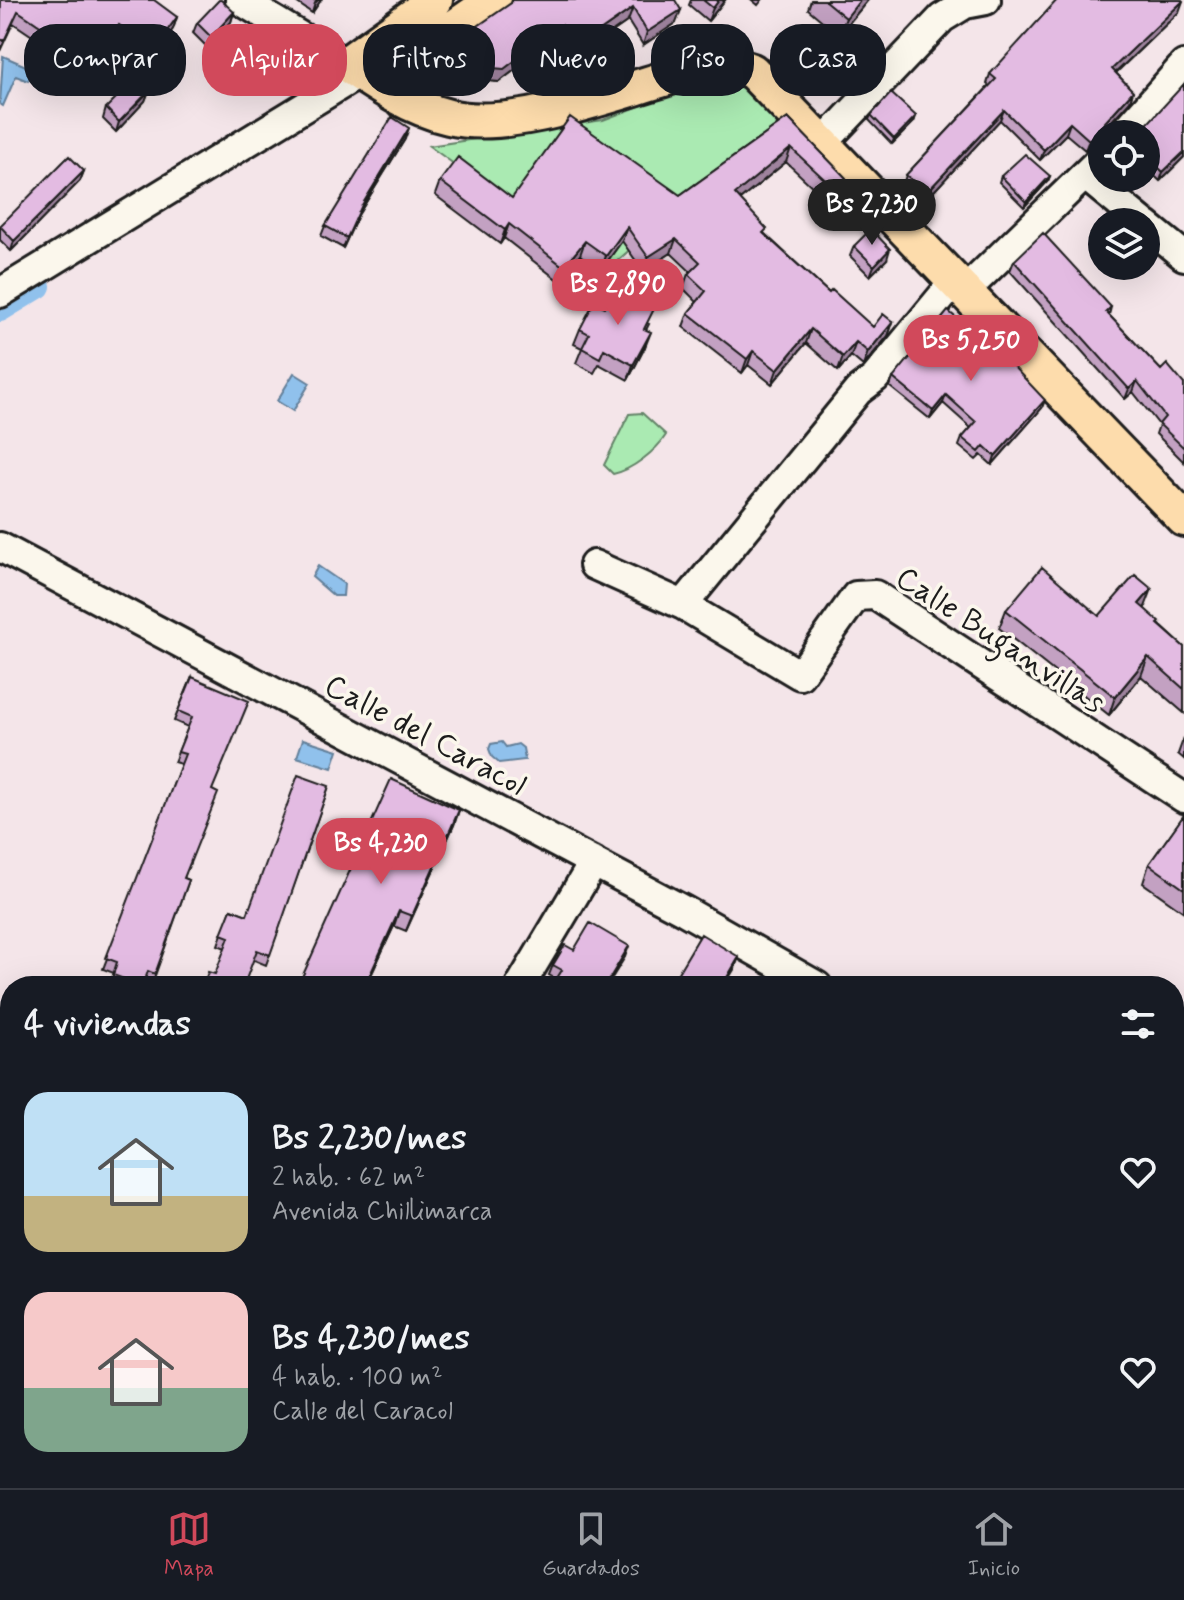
<!DOCTYPE html>
<html lang="es">
<meta charset="utf-8">
<style>
:root{--surface:#171b24;--page:#242831;--text:#f1f3f6;--muted:#9ea1a6;--line:#363941;--accent:#d1495b}
body{margin:0;font-family:Mynerve,sans-serif;background:var(--page);color:var(--text);height:100vh;display:flex;flex-direction:column;font-size:30px;white-space:nowrap}
*{box-sizing:border-box;margin:0}
p{font-size:26px;color:var(--muted)}
.icon{flex:none;width:44px;height:44px;fill:none;stroke:currentColor;stroke-width:2;stroke-linecap:round;stroke-linejoin:round}
.map{position:relative;flex:1;overflow:hidden}
.drawer{position:absolute;left:0px;top:976px;width:1184px;height:512px;display:flex;flex-direction:column;background:var(--surface);border-radius:32px 32px 0 0;box-shadow:0 8px 32px #0002}
.drawer>*{flex:none}
.guide{position:absolute;left:24px;top:24px;width:1136px;height:72px;display:flex;gap:16px}
.controls{position:absolute;left:1088px;top:120px;display:grid;gap:16px}
.controls a{display:grid;place-items:center;width:72px;height:72px;border-radius:50%;background:var(--surface);box-shadow:0 8px 32px #0002;font-size:40px}
.price{position:absolute;translate:-50% -68px;padding:0 18px;border-radius:28px;background:var(--accent);color:#fff;font-size:26px;line-height:52px;filter:drop-shadow(0 2px 4px #0008)}
.price::after{content:'';position:absolute;left:50%;top:48px;width:24px;height:18px;margin-left:-12px;background:inherit;clip-path:polygon(0 0,100% 0,50% 100%)}
.price.current{background:#222;color:#fff}
ul{padding:0;list-style:none}
li{display:flex;align-items:center;gap:24px;height:200px;padding:0 24px}
li span{display:grid;place-items:center;flex:none;width:224px;height:160px;border-radius:24px;color:#555}
li>.icon{margin-inline-start:auto}
span .icon{width:96px;height:96px;fill:#fffc;stroke-width:1}
li b{font-size:34px}
h2{display:flex;justify-content:space-between;align-items:center;height:96px;padding:0 24px;font-size:34px}
.chip{padding:0 28px;border-radius:32px;background:var(--surface);box-shadow:0 8px 32px #0002;font-size:28px;line-height:72px}
.chip.current{background:var(--accent);color:#fff}
.menu{display:flex;justify-content:space-around;align-items:center;height:112px;border-top:2px solid var(--line);background:var(--surface);font-size:22px;color:var(--muted)}
.menu a{display:grid;justify-items:center;gap:4px}
.menu .current{color:var(--accent)}
.map>svg:first-child{display:block}
.green{fill:#aaeab2;stroke:#638367;stroke-width:2}
.water{fill:#90c1ec;stroke:#627f99;stroke-width:2}
.lines{fill:none;stroke-linecap:round;stroke-linejoin:round}
.canal{stroke:#90c1ec;stroke-width:26}
.minor-casing{stroke:#1c1c1c;stroke-width:34}
.major-casing{stroke:#1c1c1c;stroke-width:40}
.minor{stroke:#fbf7ec;stroke-width:28}
.major{stroke:#fddcac;stroke-width:34}
.wall{fill:#c3a1c2;stroke:#1c1c1c;stroke-width:2}
.shaded-wall{fill:#9f839e;stroke:#1c1c1c;stroke-width:2}
.building{fill:#e3bbe2;stroke:#1c1c1c;stroke-width:2}
.labels{text-anchor:middle;stroke-width:7;stroke-linejoin:round;paint-order:stroke}
.street-label{font-size:32px;fill:#1c1c1c;stroke:#fbf7ec}
</style>
<div class="map">
<svg width="1184" height="1488" viewBox="0 0 1184 1488">
<rect width="100%" height="100%" fill="#f4e5e9"/>
<filter id="ink" filterUnits="userSpaceOnUse"><feTurbulence type="fractalNoise" baseFrequency=".0125" numOctaves="2"/><feDisplacementMap in="SourceGraphic" scale="16" xChannelSelector="R" yChannelSelector="G"/><feConvolveMatrix kernelMatrix="1 2 1 2 8 2 1 2 1" color-interpolation-filters="sRGB"/></filter>
<g filter="url(#ink)">
<path class="green" d="M723,81L749,90L784,131L674,210L614,264L607,275L429,146L603,120L692,86Z
M642,413L666,435C656,451 632,470 613,474L604,465L629,414Z
M1174,1374L1184,1380V1488H1086L1091,1478H1174Z"/>
<path class="water" d="M3,56L33,69L28,81L16,76L3,106L0,104Z
M294,373L310,383L293,411L277,401Z
M318,566L344,584L343,596H334L312,577Z
M303,739L338,750L332,768L297,757Z
M502,742L506,747L518,744L523,748L525,760L499,763L492,757L489,749L491,744Z"/>
<g class="lines">
<path class="canal" d="M0,309L38,286
M1174,1116L1184,1105"/>
<defs>
<path id="minor" d="M240,0L346,64
M1123,134L1184,65
M824,142L942,18L965,4L986,0
M1086,176L1142,222
M1146,225L1184,256
M964,292L1102,158
M0,293L360,73
M0,547L685,911L817,986
M594,565L683,605L800,675L856,596L875,595L1184,798
M683,605L858,391L875,378L954,282
M520,986L594,862
M1174,1240L1184,1246
M1174,1361L1184,1367
M0,1464L10,1476
M1037,1478L1054,1488
M865,1488L872,1478"/>
<path id="major" d="M435,0L346,64C378,86 411,108 449,117C508,132 606,96 664,79C695,70 721,59 752,71L1184,519
M376,82L494,0
M1174,1080L1184,1068
M1174,1167L1184,1156
M814,1488L822,1478
M929,1488L937,1478"/>
</defs>
<use href="#minor" class="minor-casing"/>
<use href="#major" class="major-casing"/>
<use href="#minor" class="minor"/>
<use href="#major" class="major"/>
</g>
<path class="wall" d="M293,0H321L312,13Z
M675,0L676,23L643,45L628,21L572,60L557,38L499,82L465,79L455,52L459,39Z
M691,0H725L708,21L689,5Z
M752,0H762L758,5Z
M811,0H868L839,35L808,9Z
M0,2L177,17L173,29L148,63L115,38L86,80L43,50L44,44L13,23L0,51Z
M234,12L231,22L207,47L193,33L197,23Z
M1179,12L1116,73L1133,91L1130,101L1085,150L1066,134L1040,160L1000,120L923,203L903,185L906,175L989,86L987,84L990,74Z
M1184,84V157L1160,181L1146,168V134Z
M149,91L145,101L116,132L103,119L106,108Z
M871,115L916,116L914,122L892,144L869,120Z
M788,118L846,178L841,193L831,204L786,162L740,200L765,234L829,293L873,327L893,322L888,336L863,366L851,356L838,371L806,343L772,384L748,365L742,373L683,327L688,313L697,302L683,288L688,274L691,272L671,253L643,271L622,241L601,270L580,255L559,281L504,238L500,244L435,195L440,181L512,198L680,195Z
M405,139L358,215L343,248L321,236L325,226Z
M84,171L80,181L11,251L0,240V226Z
M1001,176H1050L1048,181L1024,207L999,182Z
M854,246L887,259L870,276L850,256Z
M1014,261L1111,307L1109,315L1161,370L1184,384V462L1156,434L1159,425L1133,392L1125,399L1010,271Z
M605,307L649,324L646,330L645,347L628,380L599,364L594,373L576,363L582,348L574,344L580,329Z
M893,378L1042,408L992,465L981,455L976,460L959,446L962,438L971,428L943,403L930,419L890,387Z
M1145,607L1144,608L1159,624L1184,647V713L1141,676L1109,715L999,628L1006,610L1099,616Z
M192,677L212,790L184,878L189,880L152,984L145,981L143,986H111L109,985L114,973L103,969L181,764L174,762L188,727L174,721Z
M1184,737V759L1178,754Z
M329,786L266,965L218,945L231,909L247,915Z
M459,810L454,825L406,931L394,926L366,986H298Z
M1184,815V912L1143,883L1149,864Z
M574,950L625,957L556,979L549,975L553,965Z"/>
<path class="shaded-wall" d="M318,0H321L312,13L315,3Z
M719,0H725L708,21L713,8Z
M860,0H868L839,35L846,18Z
M1183,1L1179,12L1108,80L1112,69Z
M633,8L628,21L572,60L577,47Z
M681,10L676,23L643,45L647,32Z
M234,12L231,22L207,47L211,37Z
M177,17L173,29L148,63L153,50Z
M119,25L115,38L86,80L91,68Z
M562,25L557,38L499,82L465,79L469,66Z
M149,91L145,101L116,132L119,122Z
M1133,91L1130,101L1085,150L1089,140Z
M1004,110L1000,120L923,203L926,193Z
M916,116L914,122L892,144L894,139Z
M1070,123L1066,134L1040,160L1044,150Z
M409,128L405,139L358,215L343,248L362,205Z
M791,148L786,162L730,208L735,194Z
M1184,152V157L1160,181L1163,172Z
M84,171L80,181L11,251L14,241Z
M1050,176L1048,181L1024,207L1026,202Z
M846,178L841,193L831,204L836,190Z
M509,224L504,238L500,244L505,230Z
M627,227L622,241L601,270L606,256Z
M676,239L671,253L643,271L648,257Z
M585,241L580,255L559,281L564,267Z
M890,249L887,259L870,276L874,266Z
M893,322L888,336L863,366L868,352Z
M811,329L806,343L772,384L777,370Z
M651,332L645,347L628,380L633,365Z
M856,342L851,356L838,371L843,357Z
M753,351L748,365L742,373L747,359Z
M1137,381L1133,392L1125,399L1129,389Z
M946,395L943,403L930,419L933,411Z
M1045,400L1042,408L992,465L995,456Z
M1152,589L1145,607L1132,622L1139,604Z
M1148,657L1141,676L1109,715L1115,697Z
M459,810L454,825L406,931L412,916Z
M399,911L394,926L366,986H365Z
M629,946L625,957L607,986H605Z
M739,957L735,968L724,986H722Z"/>
<path class="building" d="M1,0H154L177,17L153,50L119,25L91,68L47,38L49,32L18,11L4,41L0,39Z
M219,0H221L234,12L211,37L197,23Z
M512,0H675L681,10L647,32L633,8L577,47L562,25L504,69L469,66L459,39L511,3Z
M703,0H719L713,8Z
M824,0H860L846,18Z
M1057,0H1182L1183,1L1112,69L1133,91L1089,140L1070,123L1044,150L1004,110L926,193L906,175L996,79L990,74Z
M136,78L149,91L119,122L106,108Z
M1184,84V152L1163,172L1146,155V134H1138Z
M891,93L916,116L894,139L871,115Z
M392,117L409,128L362,205L347,238L325,226Z
M570,117L680,195L788,118L846,178L836,190L791,148L735,194L767,229L763,233L829,293L832,290L873,327L883,314L893,322L868,352L856,342L843,357L811,329L777,370L753,351L747,359L688,313L706,291L688,274L700,262L676,239L648,257L627,227L606,256L585,241L564,267L509,224L505,230L440,181L458,157L512,198Z
M1025,154L1050,176L1026,202L1001,176Z
M69,156L84,171L14,241L0,226Z
M871,229L890,249L874,266L854,246Z
M1043,233L1111,307L1106,312L1161,370L1167,364L1184,384V448L1159,424L1165,417L1137,381L1129,389L1014,261Z
M615,288L654,309L644,329L651,332L633,365L604,349L600,358L582,348L589,334L580,329L594,302L605,307Z
M948,311L1011,364L1045,400L995,456L984,446L979,452L962,438L976,422L946,395L933,411L893,378Z
M1042,567L1099,616L1135,575L1152,589L1139,604L1160,622L1158,624L1184,647V689L1148,657L1115,697L1006,610Z
M192,677L249,701L212,790L218,793L184,878L189,880L155,974L148,971L143,986L113,975L117,962L106,958L185,754L178,752L192,717L178,711Z
M298,775L329,786L270,955L257,950L244,985L247,986H203L208,972L215,974L229,937L221,934L231,909L247,915Z
M391,779L459,810L412,916L399,911L365,986H298Z
M1184,815V889L1149,864Z
M590,923L629,946L605,986H552L562,970L553,965L565,945L574,950Z
M701,934L739,957L722,986H670Z"/>
</g>
<g class="labels">
<g class="street-label">
<text transform="translate(1001 639) rotate(33)" y="11">Calle Buganvillas</text>
<text transform="translate(426 734) rotate(28)" y="11">Calle del Caracol</text>
</g>
</g>
</svg>
<div class="controls">
<a><svg class="icon" aria-label="locate" viewBox="0 0 24 24"><circle cx="12" cy="12" r="6"/><path d="M12 2v4M12 18v4M2 12h4M18 12h4"/></svg></a>
<a><svg class="icon" aria-label="layers" viewBox="0 0 24 24"><path d="M12 4l9 5-9 5-9-5zM3 14l9 5 9-5"/></svg></a>
</div>
<b class="price current" style="left:872px;top:247px">Bs 2,230</b>
<b class="price" style="left:618px;top:327px">Bs 2,890</b>
<b class="price" style="left:971px;top:383px">Bs 5,250</b>
<b class="price" style="left:381px;top:886px">Bs 4,230</b>
<div class="guide">
<a class="chip">Comprar</a>
<a class="chip current">Alquilar</a>
<a class="chip">Filtros</a>
<a class="chip">Nuevo</a>
<a class="chip">Piso</a>
<a class="chip">Casa</a>
</div>
<section class="drawer">
<h2>4 viviendas<svg class="icon" aria-label="filters" viewBox="0 0 24 24"><path d="M4 7h16M4 17h16"/><circle cx="9" cy="7" r="2"/><circle cx="15" cy="17" r="2"/></svg></h2>
<ul>
<li><span style="background:linear-gradient(#bfe0f5 65%,#c2b280 0)"><svg class="icon" aria-label="home" viewBox="0 0 24 24"><path d="M3 11l9-7 9 7M6 9v11h12V9"/></svg></span><div><b>Bs 2,230/mes</b><p>2 hab. · 62 m²</p><p>Avenida Chillimarca</p></div><svg class="icon" aria-label="heart" viewBox="0 0 24 24"><path d="M12 20l-8-8c-3-5 5-10 8-4 3-6 11-1 8 4z"/></svg></li>
<li><span style="background:linear-gradient(#f6c9c9 60%,#7fa58c 0)"><svg class="icon" aria-label="home" viewBox="0 0 24 24"><path d="M3 11l9-7 9 7M6 9v11h12V9"/></svg></span><div><b>Bs 4,230/mes</b><p>4 hab. · 100 m²</p><p>Calle del Caracol</p></div><svg class="icon" aria-label="heart" viewBox="0 0 24 24"><path d="M12 20l-8-8c-3-5 5-10 8-4 3-6 11-1 8 4z"/></svg></li>
</ul>
</section>
</div>
<nav class="menu">
<a class="current"><svg class="icon" aria-label="map" viewBox="0 0 24 24"><path d="M3 6l6-2 6 2 6-2v14l-6 2-6-2-6 2zM9 4v14M15 6v14"/></svg>Mapa</a>
<a><svg class="icon" aria-label="saved" viewBox="0 0 24 24"><path d="M7 4h10v16l-5-4-5 4z"/></svg>Guardados</a>
<a><svg class="icon" aria-label="home" viewBox="0 0 24 24"><path d="M3 11l9-7 9 7M6 9v11h12V9"/></svg>Inicio</a>
</nav>
